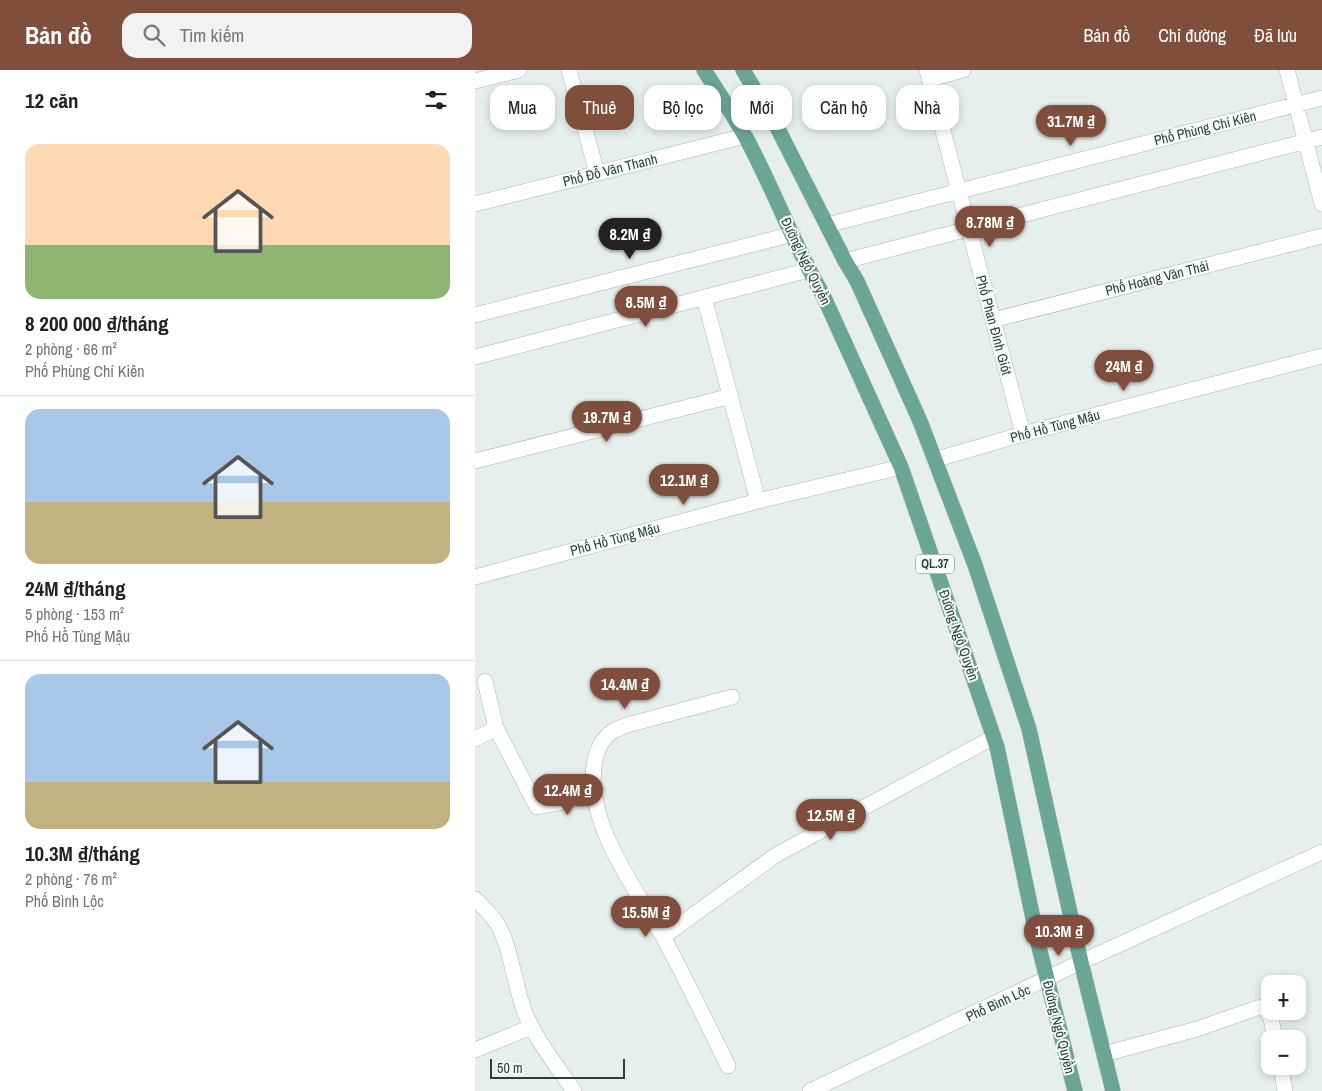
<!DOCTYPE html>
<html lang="vi">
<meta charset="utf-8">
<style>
:root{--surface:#fff;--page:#f2f2f2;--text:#222;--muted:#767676;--line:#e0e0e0;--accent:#804e3d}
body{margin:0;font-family:"Archivo Narrow",sans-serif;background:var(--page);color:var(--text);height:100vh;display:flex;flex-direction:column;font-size:19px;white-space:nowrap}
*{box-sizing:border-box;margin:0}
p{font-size:16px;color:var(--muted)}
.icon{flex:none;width:28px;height:28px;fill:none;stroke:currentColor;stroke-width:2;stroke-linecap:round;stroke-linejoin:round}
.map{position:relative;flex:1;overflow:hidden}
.side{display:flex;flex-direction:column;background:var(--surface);width:475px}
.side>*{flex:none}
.banner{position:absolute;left:15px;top:15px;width:475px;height:45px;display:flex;gap:10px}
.tools{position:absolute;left:786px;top:905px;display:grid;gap:10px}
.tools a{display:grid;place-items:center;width:45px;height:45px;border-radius:10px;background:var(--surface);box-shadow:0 2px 8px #0003;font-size:25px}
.scale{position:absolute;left:15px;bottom:12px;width:135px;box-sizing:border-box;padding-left:5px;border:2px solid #24423a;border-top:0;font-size:14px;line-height:18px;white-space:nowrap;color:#24423a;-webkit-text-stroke:4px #f7fbf9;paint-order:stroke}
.price{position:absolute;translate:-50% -42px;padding:0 11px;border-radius:18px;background:var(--accent);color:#fff;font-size:16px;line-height:32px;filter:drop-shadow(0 1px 2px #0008)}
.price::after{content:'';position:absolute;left:50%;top:30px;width:15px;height:11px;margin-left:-8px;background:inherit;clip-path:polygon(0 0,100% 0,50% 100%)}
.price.active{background:#222;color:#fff}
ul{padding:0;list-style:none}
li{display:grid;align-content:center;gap:10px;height:265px;padding:0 25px}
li+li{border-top:1px solid var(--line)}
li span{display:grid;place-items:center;height:155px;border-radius:15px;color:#555}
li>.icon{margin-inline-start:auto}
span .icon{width:90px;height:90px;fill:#fffc;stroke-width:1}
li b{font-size:21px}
h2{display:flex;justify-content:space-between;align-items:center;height:60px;padding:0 25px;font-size:21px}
.chip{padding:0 18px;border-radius:15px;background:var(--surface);box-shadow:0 2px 8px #0003;font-size:18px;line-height:45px}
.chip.active{background:var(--accent);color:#fff}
header{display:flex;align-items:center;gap:30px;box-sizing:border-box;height:70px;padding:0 25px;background:var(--accent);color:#fff}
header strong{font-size:24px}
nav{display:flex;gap:28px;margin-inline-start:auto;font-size:18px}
.search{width:350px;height:45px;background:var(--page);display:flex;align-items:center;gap:12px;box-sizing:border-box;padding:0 18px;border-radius:15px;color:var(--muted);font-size:19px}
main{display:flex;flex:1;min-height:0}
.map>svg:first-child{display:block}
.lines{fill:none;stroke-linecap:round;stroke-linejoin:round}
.minor-casing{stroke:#a8b8b2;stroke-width:16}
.major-casing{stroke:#c2cac8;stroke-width:16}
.minor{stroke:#fff;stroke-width:15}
.major{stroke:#6aa596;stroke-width:15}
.labels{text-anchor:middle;stroke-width:4;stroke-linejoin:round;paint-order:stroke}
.shield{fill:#f7fbf9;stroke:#637a73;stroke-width:1}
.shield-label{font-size:12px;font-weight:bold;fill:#24423a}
.street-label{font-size:14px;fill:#24423a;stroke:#f7fbf9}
</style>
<header>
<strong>Bản đồ</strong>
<div class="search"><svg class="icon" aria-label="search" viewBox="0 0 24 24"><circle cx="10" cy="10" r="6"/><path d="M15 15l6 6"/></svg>Tìm kiếm</div>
<nav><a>Bản đồ</a><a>Chỉ đường</a><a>Đã lưu</a></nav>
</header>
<main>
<section class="side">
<h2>12 căn<svg class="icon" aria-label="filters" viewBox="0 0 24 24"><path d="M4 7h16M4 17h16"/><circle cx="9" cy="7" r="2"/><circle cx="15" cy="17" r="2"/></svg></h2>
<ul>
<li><span style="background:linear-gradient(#ffd9b3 65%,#8fb573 0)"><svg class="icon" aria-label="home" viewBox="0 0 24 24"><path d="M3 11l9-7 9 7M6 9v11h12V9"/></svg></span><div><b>8 200 000 ₫/tháng</b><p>2 phòng · 66 m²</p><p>Phố Phùng Chí Kiên</p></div></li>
<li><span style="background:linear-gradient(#a9c7e8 60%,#c2b280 0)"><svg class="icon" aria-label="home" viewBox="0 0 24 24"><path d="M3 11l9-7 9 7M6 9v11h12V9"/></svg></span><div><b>24M ₫/tháng</b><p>5 phòng · 153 m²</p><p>Phố Hồ Tùng Mậu</p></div></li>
<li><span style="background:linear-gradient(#a9c7e8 70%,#c2b280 0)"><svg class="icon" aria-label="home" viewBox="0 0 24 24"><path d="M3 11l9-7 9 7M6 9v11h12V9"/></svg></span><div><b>10.3M ₫/tháng</b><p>2 phòng · 76 m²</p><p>Phố Bình Lộc</p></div></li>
</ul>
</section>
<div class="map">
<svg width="847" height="1021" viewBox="0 0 847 1021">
<rect width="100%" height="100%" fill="#e6efeb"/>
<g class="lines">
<defs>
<path id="minor" d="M94,0L122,103
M452,0L548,364
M812,0L847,134
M455,9L488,0
M0,11L44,0
M0,134L270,66
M352,155L847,28
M370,191L847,67
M229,227L283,431
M0,245L318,164
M518,250L847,166
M0,287L334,200
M459,390L548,364L847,286
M0,391L256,326
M0,507L283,431L426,397
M10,611L21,658L62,737L119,726
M0,669L21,658
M0,829C8,837 17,845 23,855C37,881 39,915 50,943C62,972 82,996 99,1021
M188,867L301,785L519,667
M0,980L56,957
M629,984L722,959L782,938L789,937L796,948L800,969
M253,996C232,953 211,909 188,867C160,816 105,747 121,686C124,676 129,667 138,661C142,659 147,657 152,655L257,627
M806,996L810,1021
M335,1021L606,892L847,782"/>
<path id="major" d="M229,0C243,22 257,43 270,66C298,117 318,174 348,225L426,397L522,677L564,877L600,1021
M268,0L303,59L370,191L382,211L445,351L500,495L554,659L606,892L638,1021"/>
</defs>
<use href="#minor" class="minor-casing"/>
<use href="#major" class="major-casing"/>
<use href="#minor" class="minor"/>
<use href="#major" class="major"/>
</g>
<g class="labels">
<rect class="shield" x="441" y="484.5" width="38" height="19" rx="4"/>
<g class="shield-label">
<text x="460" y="498">QL.37</text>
</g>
<g class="street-label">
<text transform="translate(730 58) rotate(-14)" y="5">Phố Phùng Chí Kiên</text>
<text transform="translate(135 100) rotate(-14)" y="5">Phố Đỗ Văn Thanh</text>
<text transform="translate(331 191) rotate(64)" y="5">Đường Ngô Quyền</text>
<text transform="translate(682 208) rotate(-14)" y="5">Phố Hoàng Văn Thái</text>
<text transform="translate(519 255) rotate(75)" y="5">Phố Phan Đình Giót</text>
<text transform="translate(580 356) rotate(-15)" y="5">Phố Hồ Tùng Mậu</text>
<text transform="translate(140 469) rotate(-15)" y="5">Phố Hồ Tùng Mậu</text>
<text transform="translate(484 565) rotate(71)" y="5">Đường Ngô Quyền</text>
<text transform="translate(523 933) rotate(-25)" y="5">Phố Bình Lộc</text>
<text transform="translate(584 957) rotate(76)" y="5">Đường Ngô Quyền</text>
</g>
</g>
</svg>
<div class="tools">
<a>+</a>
<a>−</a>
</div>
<div class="scale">50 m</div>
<b class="price" style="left:596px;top:77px">31.7M ₫</b>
<b class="price" style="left:515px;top:178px">8.78M ₫</b>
<b class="price active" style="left:155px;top:190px">8.2M ₫</b>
<b class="price" style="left:171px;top:258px">8.5M ₫</b>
<b class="price" style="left:649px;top:322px">24M ₫</b>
<b class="price" style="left:132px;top:373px">19.7M ₫</b>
<b class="price" style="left:209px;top:436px">12.1M ₫</b>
<b class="price" style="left:150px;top:640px">14.4M ₫</b>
<b class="price" style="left:93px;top:746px">12.4M ₫</b>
<b class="price" style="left:356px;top:771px">12.5M ₫</b>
<b class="price" style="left:171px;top:868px">15.5M ₫</b>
<b class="price" style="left:584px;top:887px">10.3M ₫</b>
<div class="banner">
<a class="chip">Mua</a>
<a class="chip active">Thuê</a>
<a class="chip">Bộ lọc</a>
<a class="chip">Mới</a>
<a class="chip">Căn hộ</a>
<a class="chip">Nhà</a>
</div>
</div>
</main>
